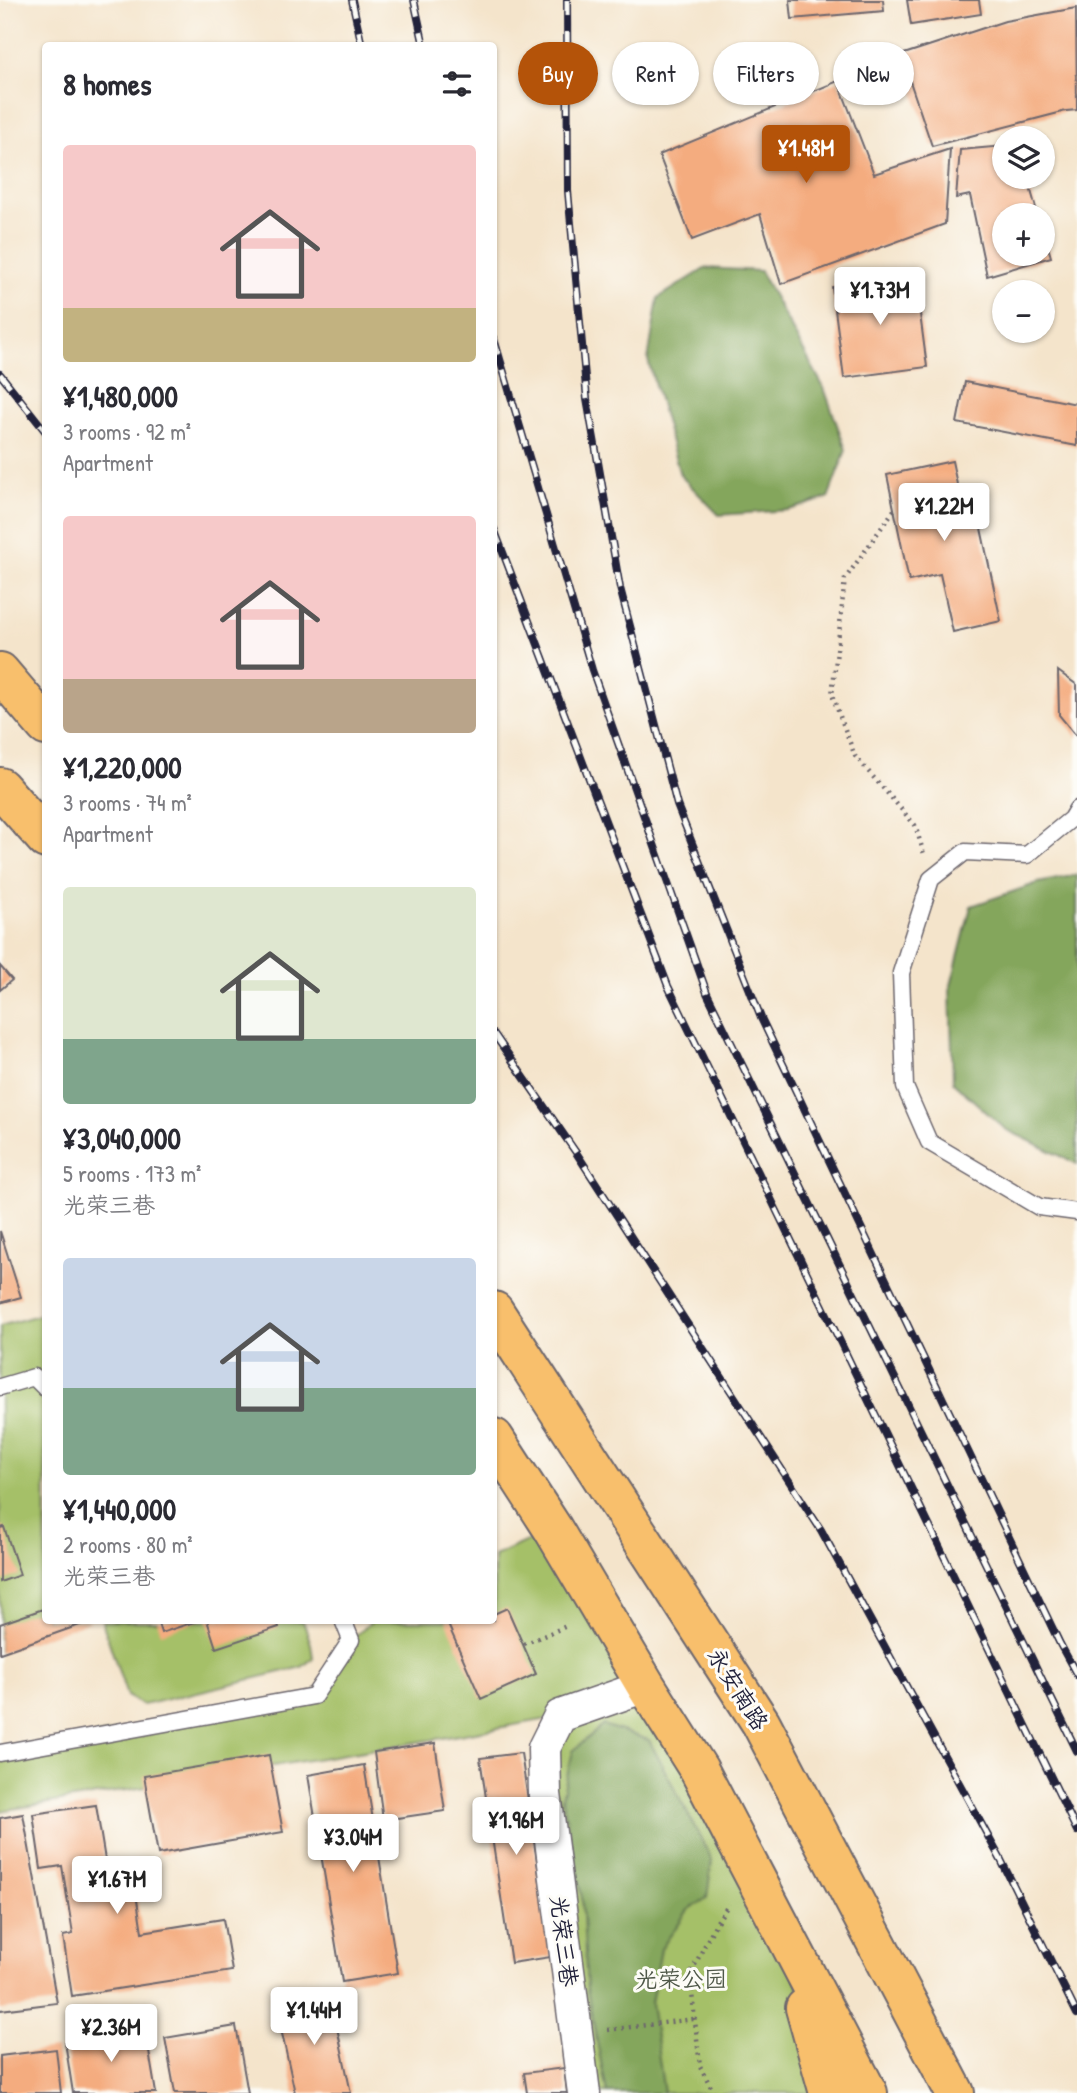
<!DOCTYPE html>
<meta charset="utf-8">
<style>
:root{--surface:#fff;--page:#f2f2f3;--text:#2b2b33;--muted:#7c7c81;--accent:#b45309}
body{margin:0;font-family:"Patrick Hand","LXGW WenKai TC",sans-serif;background:var(--page);color:var(--text);height:100vh;display:flex;flex-direction:column;font-size:26px;white-space:nowrap}
*{box-sizing:border-box;margin:0}
p{font-size:23px;color:var(--muted)}
.icon{flex:none;width:38px;height:38px;fill:none;stroke:currentColor;stroke-width:2;stroke-linecap:round;stroke-linejoin:round}
.map{position:relative;flex:1;overflow:hidden}
.sheet{position:absolute;left:42px;top:42px;width:455px;height:1582px;display:flex;flex-direction:column;background:var(--surface);border-radius:7px;box-shadow:0 2px 5px #0004}
.sheet>*{flex:none}
.banner{position:absolute;left:518px;top:42px;width:453px;height:63px;display:flex;gap:14px}
.buttons{position:absolute;left:992px;top:126px;display:grid;gap:14px}
.buttons a{display:grid;place-items:center;width:63px;height:63px;border-radius:50%;background:var(--surface);box-shadow:0 2px 5px #0004;font-size:35px}
.price{position:absolute;translate:-50% -60px;padding:0 16px;border-radius:7px;background:#fff;color:#222;font-size:23px;line-height:46px;filter:drop-shadow(0 2px 4px #0008)}
.price::after{content:'';position:absolute;left:50%;top:42px;width:21px;height:16px;margin-left:-10px;background:inherit;clip-path:polygon(0 0,100% 0,50% 100%)}
.price.on{background:var(--accent);color:#fff}
ul{padding:0;list-style:none}
li{display:grid;align-content:center;gap:14px;height:371px;padding:0 21px}
li span{display:grid;place-items:center;height:217px;border-radius:7px;color:#555}
li>.icon{margin-inline-start:auto}
span .icon{width:126px;height:126px;fill:#fffc;stroke-width:1}
li b{font-size:30px}
h2{display:flex;justify-content:space-between;align-items:center;height:84px;padding:0 21px;font-size:30px}
.pill{padding:0 24px;border-radius:32px;background:var(--surface);box-shadow:0 2px 5px #0004;font-size:24px;line-height:63px}
.pill.on{background:var(--accent);color:#fff}
.map>svg:first-child{display:block}
.green{fill:#a5c067;stroke:#647151;stroke-width:2}
.forest{fill:#84a65c;stroke:#53644c;stroke-width:2}
.building{fill:#f4ac7f}
.lines{fill:none;stroke-linecap:round;stroke-linejoin:round}
.lane-casing{stroke:#6c666d;stroke-width:19}
.street-casing{stroke:#6c666d;stroke-width:35}
.primary-casing{stroke:#6c666d;stroke-width:42}
.path{stroke:#6c666d;stroke-width:4.5;stroke-dasharray:2 5;stroke-linecap:butt}
.lane{stroke:#fff;stroke-width:16}
.street{stroke:#fff;stroke-width:32}
.primary{stroke:#f8bf6c;stroke-width:38}
.rail-casing{stroke:#22223b;stroke-width:8}
.rail{stroke:#fdfcf7;stroke-width:5;stroke-dasharray:16;stroke-linecap:butt}
.labels{text-anchor:middle;stroke-width:6;stroke-linejoin:round;paint-order:stroke}
.street-label{font-size:23px;fill:#22223b;stroke:#fdfcf7}
.park-label{font-size:23px;fill:#50594a;stroke:#fdfcf7}
</style>
<div class="map">
<svg width="1077" height="2093" viewBox="0 0 1077 2093">
<rect width="100%" height="100%" fill="#fdfcf7"/>
<filter id="ink" filterUnits="userSpaceOnUse"><feTurbulence type="fractalNoise" baseFrequency=".0143" numOctaves="2"/><feDisplacementMap in="SourceGraphic" scale="14" xChannelSelector="R" yChannelSelector="G"/><feConvolveMatrix kernelMatrix="1 2 1 2 8 2 1 2 1" color-interpolation-filters="sRGB"/></filter>
<filter id="wash" filterUnits="userSpaceOnUse"><feTurbulence type="fractalNoise" baseFrequency=".00686" numOctaves="4" result="noise"/><feDisplacementMap in="SourceGraphic" scale="28" xChannelSelector="R" yChannelSelector="G"/><feGaussianBlur stdDeviation="1.57" result="paint"/><feColorMatrix in="noise" values="0 0 0 0 0 0 0 0 0 0 0 0 0 0 0 0 0 1.4 0 .05"/><feComposite in="paint" operator="in"/></filter>
<g filter="url(#wash)">
<rect width="100%" height="100%" fill="#f4e4cb"/>
<path class="green" d="M45,1313L46,1620L87,1621L0,1651V1326Z
M553,1529L782,1929L829,2093H584L545,1794L559,1717L442,1738L0,1811V1753L313,1696L351,1640L372,1621L494,1620V1556Z
M102,1621H303L311,1644L313,1658L302,1667L143,1705L127,1696Z"/>
<path class="forest" d="M706,268L760,271L824,388L846,450L828,498L789,510L719,515L680,475L648,360L658,298Z
M1077,875V1164L1005,1129L953,1082L950,989L971,906L1038,883Z
M603,1725L649,1740L712,1860L707,1898L688,1910L661,1949L651,2003L664,2093H607L587,1990L582,1898L562,1797L573,1751Z"/>
<g id="blocks">
<path class="building" d="M790,0H883L884,11L792,19Z
M907,0H979L981,14L911,25Z
M1076,8L1077,110L1066,111L932,146L901,55L1005,21Z
M838,81L874,174L950,149L945,224L781,284L760,214L692,240L659,155Z
M1004,146V177H1027L1038,215H1004V254H1043L1044,233L1051,257L987,276L970,195L956,198L960,150Z
M915,276L927,367L844,378L832,287Z
M965,382L1077,404V446L957,423Z
M952,461L965,522L979,519L1001,621L953,632L940,574L909,581L887,475Z
M1058,671L1077,685V737L1059,715Z
M0,966L12,980L0,990Z
M0,1231L21,1297L0,1303Z
M4,1527L20,1575L0,1582V1528Z
M46,1608V1620L91,1621L0,1653V1624Z
M507,1608L536,1674L481,1699L446,1620H494V1614Z
M157,1620H197V1621L161,1633Z
M207,1620H277L279,1627L216,1648Z
M435,1743L445,1811L383,1820L374,1752Z
M521,1753L551,1957L511,1963L480,1758Z
M269,1755L283,1832L158,1854L144,1776Z
M364,1765L398,1973L342,1982L308,1775Z
M96,1805L106,1866L131,1862L142,1932L223,1919L232,1971L72,1996L63,1936L73,1934L62,1866L41,1869L33,1814Z
M23,1814L57,2003L0,2010V1818Z
M330,1995L351,2093H295L276,2006Z
M236,2026L248,2093H175L165,2038Z
M145,2028L156,2093H73L65,2042Z
M56,2049L61,2093H0V2056Z
M564,2068L567,2093H527L524,2073Z"/>
</g>
</g>
<g filter="url(#ink)">
<use href="#blocks" fill-opacity="0" stroke="#6c666d" stroke-width="2"/>
<g class="lines">
<defs>
<path id="lane" d="M1077,809L1071,819L1027,855L965,852L931,879L901,973L905,1087L929,1142L1039,1207L1077,1212
M0,1387L34,1377L46,1389
M0,1753L314,1696L351,1640L343,1620"/>
<path id="street" d="M584,2093L545,1794L544,1748L560,1716L646,1686"/>
<path id="primary" d="M0,672L46,726
M0,787L46,839
M494,1311L761,1723L955,2093
M494,1438L553,1529L646,1686L699,1770L868,2093
M805,2008L829,2093"/>
</defs>
<use href="#lane" class="lane-casing"/>
<use href="#street" class="street-casing"/>
<use href="#primary" class="primary-casing"/>
<path class="path" d="M894,510L845,579L832,695L855,756L915,825L924,854
M524,1644L569,1625
M608,2030L694,2019
M714,2093L700,2066L690,1975L716,1923L729,1904"/>
<use href="#lane" class="lane"/>
<use href="#street" class="street"/>
<use href="#primary" class="primary"/>
<defs>
<path id="rail" d="M352,0L362,46
M414,0L424,46
M567,0L568,191L587,399L620,588L677,805L761,1018L1060,1644L1077,1675
M494,339L592,670L707,993L1077,1751
M0,374L46,432
M494,529L668,986L1077,1831
M494,1034L577,1154L821,1530L1001,1860L1077,2014"/>
</defs>
<use href="#rail" class="rail-casing"/>
<use href="#rail" class="rail"/>
</g>
</g>
<g class="labels">
<g class="street-label">
<text transform="translate(738 1689) rotate(58)" y="8">永安南路</text>
<text transform="translate(564 1941) rotate(83)" y="8">光荣三巷</text>
</g>
<g class="park-label">
<text x="681" y="1987">光荣公园</text>
</g>
</g>
</svg>
<div class="buttons">
<a><svg class="icon" aria-label="layers" viewBox="0 0 24 24"><path d="M12 4l9 5-9 5-9-5zM3 14l9 5 9-5"/></svg></a>
<a>+</a>
<a>−</a>
</div>
<b class="price on" style="left:806px;top:185px">¥1.48M</b>
<b class="price" style="left:880px;top:327px">¥1.73M</b>
<b class="price" style="left:944px;top:543px">¥1.22M</b>
<b class="price" style="left:516px;top:1857px">¥1.96M</b>
<b class="price" style="left:353px;top:1874px">¥3.04M</b>
<b class="price" style="left:117px;top:1916px">¥1.67M</b>
<b class="price" style="left:314px;top:2047px">¥1.44M</b>
<b class="price" style="left:111px;top:2064px">¥2.36M</b>
<div class="banner">
<a class="pill on">Buy</a>
<a class="pill">Rent</a>
<a class="pill">Filters</a>
<a class="pill">New</a>
</div>
<section class="sheet">
<h2>8 homes<svg class="icon" aria-label="filters" viewBox="0 0 24 24"><path d="M4 7h16M4 17h16"/><circle cx="9" cy="7" r="2"/><circle cx="15" cy="17" r="2"/></svg></h2>
<ul>
<li><span style="background:linear-gradient(#f6c9c9 75%,#c2b280 0)"><svg class="icon" aria-label="home" viewBox="0 0 24 24"><path d="M3 11l9-7 9 7M6 9v11h12V9"/></svg></span><div><b>¥1,480,000</b><p>3 rooms · 92 m²</p><p>Apartment</p></div></li>
<li><span style="background:linear-gradient(#f6c9c9 75%,#b9a48a 0)"><svg class="icon" aria-label="home" viewBox="0 0 24 24"><path d="M3 11l9-7 9 7M6 9v11h12V9"/></svg></span><div><b>¥1,220,000</b><p>3 rooms · 74 m²</p><p>Apartment</p></div></li>
<li><span style="background:linear-gradient(#dfe7d0 70%,#7fa58c 0)"><svg class="icon" aria-label="home" viewBox="0 0 24 24"><path d="M3 11l9-7 9 7M6 9v11h12V9"/></svg></span><div><b>¥3,040,000</b><p>5 rooms · 173 m²</p><p>光荣三巷</p></div></li>
<li><span style="background:linear-gradient(#c9d6e8 60%,#7fa58c 0)"><svg class="icon" aria-label="home" viewBox="0 0 24 24"><path d="M3 11l9-7 9 7M6 9v11h12V9"/></svg></span><div><b>¥1,440,000</b><p>2 rooms · 80 m²</p><p>光荣三巷</p></div></li>
</ul>
</section>
</div>
